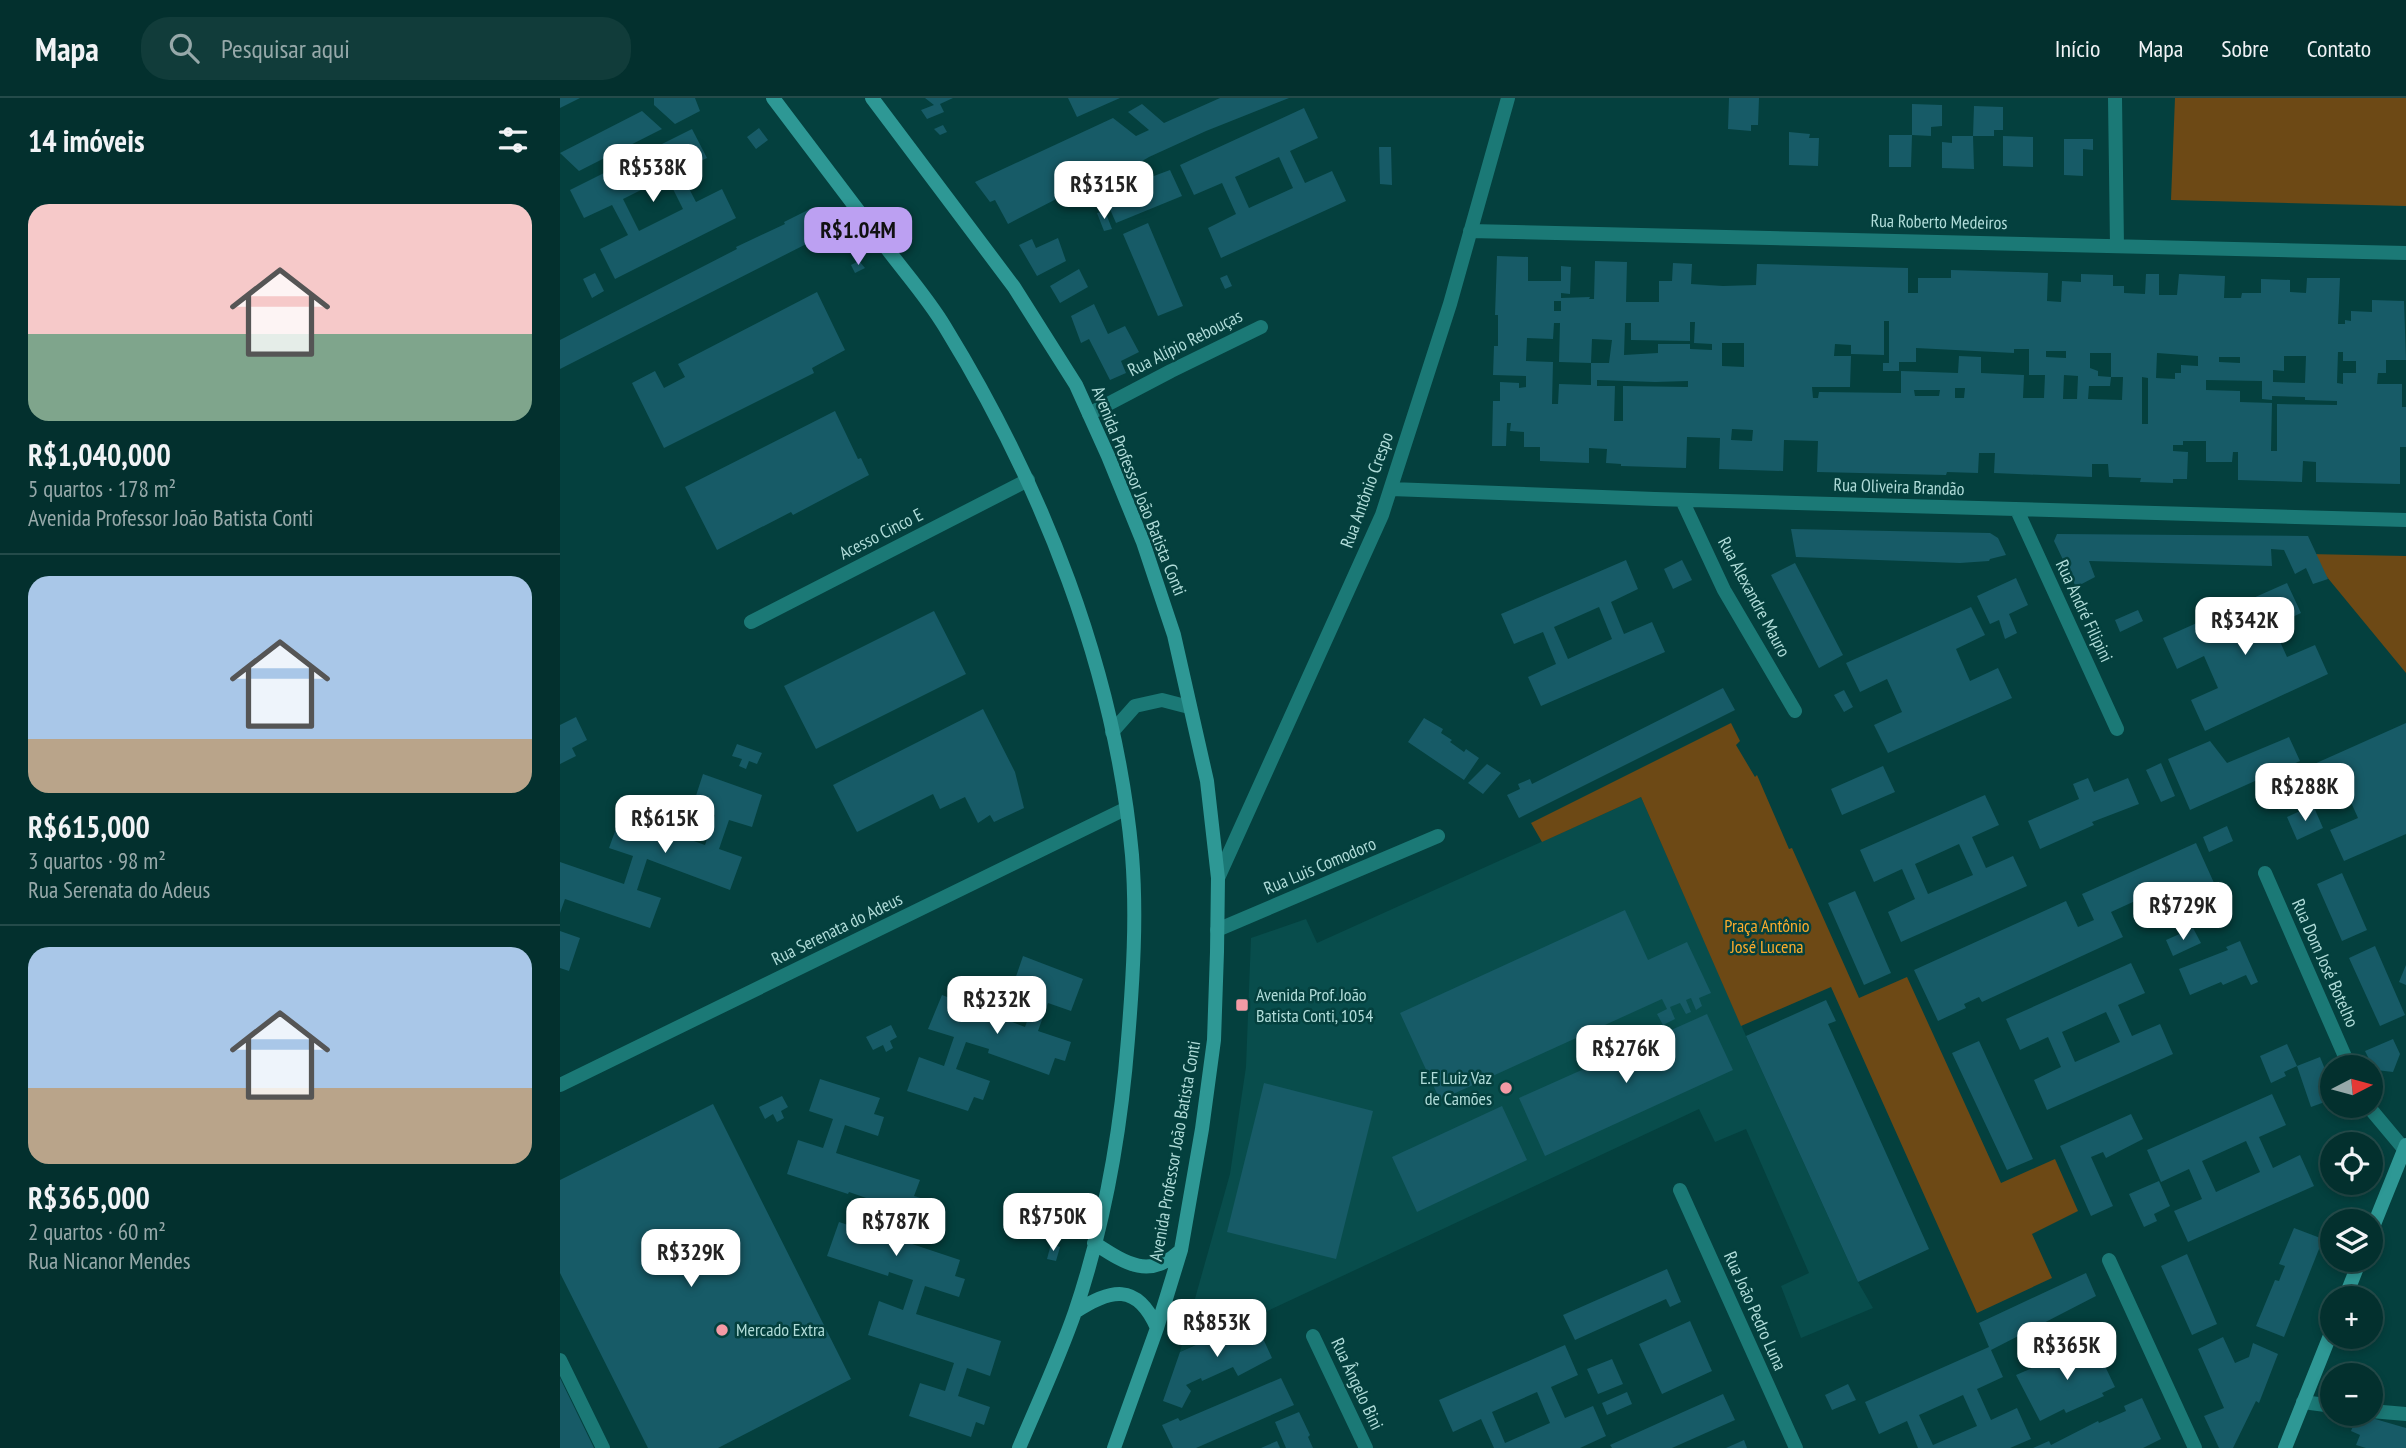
<!DOCTYPE html>
<html lang="pt">
<meta charset="utf-8">
<style>
:root{--surface:#03302e;--page:#113c3a;--text:#f1f3f6;--muted:#97a9aa;--line:#244b4a;--accent:#bca0f2}
body{margin:0;font-family:"PT Sans Narrow",sans-serif;background:var(--page);color:var(--text);height:100vh;display:flex;flex-direction:column;font-size:26px;white-space:nowrap}
*{box-sizing:border-box;margin:0}
p{font-size:23px;color:var(--muted)}
.icon{flex:none;width:38px;height:38px;fill:none;stroke:currentColor;stroke-width:2;stroke-linecap:round;stroke-linejoin:round}
.map{position:relative;flex:1;overflow:hidden}
.sheet{display:flex;flex-direction:column;background:var(--surface);width:560px}
.sheet>*{flex:none}
.needle{width:46px;rotate:84deg}
.tools{position:absolute;left:1760px;top:957px;display:grid;gap:14px}
.tools a{display:grid;place-items:center;width:63px;height:63px;border-radius:50%;background:var(--surface);box-shadow:0 4px 10px #0003,0 0 0 2px var(--line);font-size:35px}
.price{position:absolute;translate:-50% -60px;padding:0 16px;border-radius:14px;background:#fff;color:#222;font-size:23px;line-height:46px;filter:drop-shadow(0 2px 4px #0008)}
.price::after{content:'';position:absolute;left:50%;top:42px;width:21px;height:16px;margin-left:-10px;background:inherit;clip-path:polygon(0 0,100% 0,50% 100%)}
.price.on{background:var(--accent);color:#111}
ul{padding:0;list-style:none}
li{display:grid;align-content:center;gap:14px;height:371px;padding:0 28px}
li+li{border-top:2px solid var(--line)}
li span{display:grid;place-items:center;height:217px;border-radius:21px;color:#555}
li>.icon{margin-inline-start:auto}
span .icon{width:126px;height:126px;fill:#fffc;stroke-width:1}
li b{font-size:30px}
h2{display:flex;justify-content:space-between;align-items:center;height:84px;padding:0 28px;font-size:30px}
header{display:flex;align-items:center;gap:42px;box-sizing:border-box;height:98px;padding:0 35px;background:var(--surface);border-bottom:2px solid var(--line)}
header strong{font-size:33px}
nav{display:flex;gap:38px;margin-inline-start:auto;font-size:24px}
.search{width:490px;height:63px;background:var(--page);display:flex;align-items:center;gap:18px;box-sizing:border-box;padding:0 24px;border-radius:28px;color:var(--muted);font-size:26px}
main{display:flex;flex:1;min-height:0}
.map>svg:first-child{display:block}
.built{fill:#084d4c}
.green{fill:#6d4915}
.building{fill:#175b67;fill-rule:evenodd}
.lines{fill:none;stroke-linecap:round;stroke-linejoin:round}
.lane{stroke:#1b7976;stroke-width:14}
.street{stroke:#1b7976;stroke-width:14}
.secondary{stroke:#2e9895;stroke-width:14}
.poi-dot{fill:#f49aa5;stroke:#04403e;stroke-width:2.5}
.labels{text-anchor:middle;stroke-width:5;stroke-linejoin:round;paint-order:stroke}
.street-label{font-size:18px;fill:#b0dcd9;stroke:#04403e}
.park-label{font-size:18px;fill:#fcab2c;stroke:#04403e}
.poi-label{font-size:18px;fill:#b0dcd9;stroke:#04403e;text-anchor:start}
</style>
<header>
<strong>Mapa</strong>
<div class="search"><svg class="icon" aria-label="search" viewBox="0 0 24 24"><circle cx="10" cy="10" r="6"/><path d="M15 15l6 6"/></svg>Pesquisar aqui</div>
<nav><a>Início</a><a>Mapa</a><a>Sobre</a><a>Contato</a></nav>
</header>
<main>
<section class="sheet">
<h2>14 imóveis<svg class="icon" aria-label="filters" viewBox="0 0 24 24"><path d="M4 7h16M4 17h16"/><circle cx="9" cy="7" r="2"/><circle cx="15" cy="17" r="2"/></svg></h2>
<ul>
<li><span style="background:linear-gradient(#f6c9c9 60%,#7fa58c 0)"><svg class="icon" aria-label="home" viewBox="0 0 24 24"><path d="M3 11l9-7 9 7M6 9v11h12V9"/></svg></span><div><b>R$1,040,000</b><p>5 quartos · 178 m²</p><p>Avenida Professor João Batista Conti</p></div></li>
<li><span style="background:linear-gradient(#a9c7e8 75%,#b9a48a 0)"><svg class="icon" aria-label="home" viewBox="0 0 24 24"><path d="M3 11l9-7 9 7M6 9v11h12V9"/></svg></span><div><b>R$615,000</b><p>3 quartos · 98 m²</p><p>Rua Serenata do Adeus</p></div></li>
<li><span style="background:linear-gradient(#a9c7e8 65%,#b9a48a 0)"><svg class="icon" aria-label="home" viewBox="0 0 24 24"><path d="M3 11l9-7 9 7M6 9v11h12V9"/></svg></span><div><b>R$365,000</b><p>2 quartos · 60 m²</p><p>Rua Nicanor Mendes</p></div></li>
</ul>
</section>
<div class="map">
<svg width="1846" height="1350" viewBox="0 0 1846 1350">
<rect width="100%" height="100%" fill="#04403e"/>
<path class="built" d="M1081,699L1186,938L1298,1184L1313,1210L1241,1240L1221,1188L1249,1175L1186,1031L1155,1044L1139,1011L620,1254L670,1076L686,969L691,840L746,821L757,845Z"/>
<path class="green" d="M1615,0H1846V108L1611,102Z
M1748,456L1846,458V575Z
M1171,625L1180,643L1176,647L1195,679L1197,677L1229,751L1232,750L1299,900L1347,879L1441,1085L1495,1061L1518,1113L1472,1136L1492,1180L1417,1215L1271,889L1181,928L1081,699L982,744L971,725Z"/>
<path class="building" d="M0,0H20L0,10Z
M94,0H135L140,13L115,26L94,7Z
M365,0H393L380,6L384,14L367,21L361,12L374,7Z
M508,0H560L517,19Z
M660,0H729L646,33L589,59L562,75L561,72L510,97L508,95L448,126L435,102L430,104L415,84L553,20L576,38L589,32L568,14L582,6L604,25Z
M1169,0H1199L1198,27H1191V33L1168,31Z
M1352,6L1382,7V28L1371,29V38L1352,37Z
M1414,8L1443,9V32H1434V38H1413Z
M744,10L758,40L730,53L745,85L772,73L786,103L661,160L648,130L676,116L662,85L634,97L620,67ZM719,59L733,90L689,110L675,79Z
M82,13L102,31L19,73L0,55Z
M383,27L387,34L380,37L374,31Z
M199,30L208,42L196,51L187,39Z
M132,31L147,60L120,73L136,104L162,91L176,120L55,181L40,151L68,137L52,107L24,120L10,92ZM107,79L123,111L79,133L63,101Z
M1229,34L1250,36L1249,40H1259L1258,68L1229,67Z
M1329,37H1352L1351,69H1329Z
M1392,38H1413L1414,71L1382,70V44L1392,45Z
M1443,38L1473,39V69L1443,68Z
M1504,41H1533V52L1523,51V78L1504,77Z
M819,49H831L832,87L820,86Z
M610,72L622,98L556,125L546,102L577,88L575,85Z
M252,110L268,135L0,271V242L177,151L176,149L225,126L224,124Z
M545,113L552,131L544,133L537,115Z
M588,125L623,208L598,218L563,136Z
M498,140L506,163L477,178L459,147L472,141L476,150Z
M937,158L968,159V183H1001V168L1011,169L1010,196L1001,195V200L1030,199L1029,201H1034L1035,163L1067,164L1066,204H1099V183H1112L1113,165L1132,166L1131,186L1163,188L1196,187L1197,166L1348,170V195H1358V180H1391V172L1488,175L1487,203L1501,204L1502,183L1521,184V176L1553,177V188H1564V195L1585,196L1586,176H1599V197H1617L1619,176L1665,178L1664,200H1681L1682,195H1701V181L1730,182V194L1746,195L1747,180H1780L1778,226H1785V222L1791,223V213L1812,214V202L1844,203L1846,262H1826V275H1818L1817,286H1842V309H1846V349H1840V386L1756,384V364L1743,363L1742,384L1678,382V354H1673L1672,364H1646V343H1623V347H1613V353L1628,354L1627,381H1613V385L1580,384L1581,380L1549,379L1548,366H1532V379L1434,375L1435,355H1419L1418,375L1387,374L1386,377L1257,374L1258,343L1224,342L1223,373L1159,371L1160,340L1127,339L1126,370L1061,368V366L1046,365L1047,351L1029,350V365L980,363V349H964V334L950,333L951,325H947L946,348H932L933,303H940V284L959,285V290L966,289V278L933,277L934,248H938V217H935ZM994,203H1001V213H994ZM1324,223H1329V265H1323V273H1339V264H1356V250L1454,255V251H1469V277H1485L1484,300H1463L1464,277L1421,275V259L1399,258L1398,275L1341,273V295L1259,294L1258,300H1253L1252,289H1290L1291,258H1274L1275,246L1291,247V256L1324,257ZM1130,224H1135L1134,245L1152,246V252L1130,251V246H1098V255L1064,257L1065,225H1071V242L1130,243ZM994,225H1000L999,264L1031,265L1032,241L1052,242L1049,265H1031V287L999,286L998,306H992L993,264L966,263L967,240L993,241ZM1162,245H1184V269L1162,268ZM1486,253H1506V260L1486,259ZM1778,254H1783V263H1796V275H1783V286L1777,285ZM1530,255H1551V279H1563L1562,302L1528,301L1529,288H1550L1551,279L1538,278V273L1530,270ZM1597,255L1638,258V268L1621,267V275H1615V281L1596,280ZM1724,258H1746L1745,285L1713,284V272L1724,273ZM1659,259H1680V265L1659,264ZM1504,277L1518,278L1517,301H1503ZM1582,279L1588,280V326H1582ZM1037,282L1095,284L1128,283V289L1063,288V323H1054L1055,288H1037ZM1646,282L1702,283V301L1712,302V298L1745,299V302L1777,303V307L1717,306V353H1711L1712,305L1680,304V293L1646,292ZM1395,290H1405L1404,300H1395ZM1354,292H1380L1379,298H1355ZM1172,331L1193,332L1192,343L1171,342Z
M299,163L305,170L295,175L291,167Z
M519,171L528,189L500,205L490,188Z
M35,175L44,193L32,200L23,181Z
M667,177L672,188L665,191L660,180Z
M257,194L285,252L252,270L254,275L104,350L72,285L95,273L104,290L125,279L118,266Z
M534,206L548,236L565,228L579,254L561,263L566,275L550,282L529,241L521,245L511,218Z
M275,313L298,361L301,360L309,377L233,417L231,414L157,452L125,389Z
M1231,431L1430,435L1438,440L1446,457L1430,461L1429,463L1400,465L1236,459Z
M1497,436L1748,438L1768,481L1753,486L1746,470L1735,476L1724,452L1711,451L1712,468L1529,463L1535,479L1516,489L1494,443Z
M1066,462L1078,491L1051,504L1064,536L1092,524L1105,554L981,608L968,579L996,566L983,534L954,546L941,516ZM1039,509L1052,541L1008,561L994,529Z
M1122,462L1132,482L1113,491L1104,471Z
M1235,465L1283,557L1259,570L1211,477Z
M1456,480L1468,507L1449,516L1457,535L1445,541L1439,522L1430,526L1417,498Z
M1727,485L1741,515L1713,528L1727,559L1755,547L1768,576L1645,633L1631,602L1658,590L1644,558L1617,571L1603,540Z
M1411,509L1425,537L1396,551L1410,583L1438,570L1452,600L1328,655L1314,627L1342,614L1327,581L1300,594L1286,565Z
M1578,512L1583,523L1560,534L1555,522Z
M374,513L406,576L256,651L224,588Z
M1163,590L1175,612L959,720L947,697L960,691L958,686L970,681L972,686Z
M1284,592L1293,609L1284,614L1274,597Z
M423,611L455,674L464,710L434,724L430,717L418,725L405,699L380,711L373,696L297,734L273,687Z
M16,619L27,642L12,650L16,658L0,666V627Z
M864,620L883,631L881,635L892,642L890,644L904,654L906,651L919,660L904,682L848,644Z
M1846,625V736L1784,763L1770,732L1798,720L1786,693L1785,690L1757,703L1743,671Z
M1729,639L1740,663L1630,712L1608,661L1650,643L1667,665Z
M177,646L202,655L197,666L189,663L186,671L179,668L182,661L172,658Z
M1601,665L1615,698L1601,704L1586,672Z
M927,666L941,675L923,696L908,685Z
M1323,668L1335,694L1282,717L1271,691Z
M143,676L202,697L192,729L169,722L159,751L182,759L170,792L87,761L77,792L101,800L90,830L5,801L0,815V764L64,786L73,758L49,750L61,717L145,747L155,717L132,710Z
M1528,680L1534,694L1568,680L1579,706L1532,724L1534,727L1480,751L1468,723L1519,701L1513,686Z
M1425,697L1439,727L1412,739L1426,770L1453,758L1467,788L1341,844L1328,814L1355,801L1342,771L1314,784L1300,752ZM1399,746L1413,777L1368,796L1355,766Z
M1753,707L1763,730L1737,742L1727,719Z
M1667,728L1673,743L1649,754L1643,739Z
M1636,745L1659,796L1598,824L1586,798L1551,814L1563,839L1422,904L1419,899L1404,906L1406,910L1378,923L1354,872L1506,803L1518,829L1534,822L1522,796Z
M1782,775L1807,832L1782,843L1757,786Z
M1295,793L1331,875L1304,887L1268,805Z
M1065,812L1088,862L1127,844L1151,895L1139,900L1142,908L1136,912L1131,900L1126,902L1131,914L1126,916L1120,905L1110,909L1115,921L1103,927L1097,916L1107,911L1102,901L880,1002L840,915Z
M1633,830L1641,845L1613,858L1606,842Z
M0,833L20,840L9,873L0,870Z
M1680,843L1698,884L1691,887L1686,877L1663,887L1661,884L1630,897L1619,871L1668,852L1666,849Z
M1815,848L1845,917L1820,928L1789,860Z
M463,858L523,881L511,913L488,905L478,933L511,944L505,963L495,960L489,977L428,955L429,951L406,944L396,971L430,983L423,1002L414,999L408,1013L347,993L359,959L384,968L394,939L368,931L382,897L465,929L475,901L451,893Z
M1571,865L1585,895L1558,907L1572,938L1600,926L1613,956L1487,1012L1474,982L1501,969L1488,939L1460,952L1446,921ZM1546,914L1560,944L1515,964L1502,934Z
M1846,867V887L1839,884Z
M1266,902L1276,923L1268,926L1369,1151L1298,1184L1186,938Z
M1147,916L1173,972L985,1058L959,1000Z
M331,927L337,939L330,943L333,950L326,954L323,947L313,952L306,939Z
M1833,941L1840,956L1833,974L1816,972L1813,964L1811,965L1805,953Z
M1419,943L1473,1061L1447,1072L1392,955Z
M1727,946L1737,968L1724,974L1726,978L1711,985L1700,958Z
M1760,959L1773,991V1001L1751,1009L1737,968Z
M260,981L320,1000L314,1016L324,1019L318,1038L285,1027L276,1055L360,1082L354,1098L364,1101L358,1119L325,1108L315,1136L340,1144V1142L400,1162L395,1178L405,1181L399,1199L365,1188L356,1216L441,1243L430,1278L407,1270L398,1298L430,1309L424,1327L416,1324L411,1339L349,1318L360,1285L385,1293L394,1265L308,1237L319,1203L343,1212L353,1182L329,1174L328,1178L267,1158L279,1124L303,1132L312,1102L289,1094L288,1096L227,1076L238,1042L263,1050L273,1021L249,1013Z
M704,985L813,1013L776,1161L667,1134Z
M1712,996L1726,1027L1699,1039L1713,1070L1740,1057L1754,1088L1628,1144L1614,1113L1642,1101L1629,1071L1601,1084L1587,1052ZM1686,1043L1700,1074L1656,1094L1642,1063Z
M222,998L228,1009L221,1013L224,1020L217,1024L213,1016L205,1021L199,1009Z
M153,1006L291,1281L158,1350H88L0,1175V1082Z
M942,1008L967,1062L857,1114L832,1059Z
M1571,1016L1583,1041L1546,1060L1543,1054L1531,1059L1553,1108L1531,1118L1500,1048Z
M1599,1083L1610,1108L1594,1116L1597,1123L1584,1129L1569,1096Z
M1734,1130L1763,1141L1724,1239L1696,1228L1715,1182L1719,1183L1725,1168L1719,1166Z
M491,1146L500,1149L496,1163L487,1161Z
M1627,1156L1657,1226L1632,1237L1601,1168Z
M1107,1171L1121,1204L1110,1209L1106,1201L1015,1242L1003,1217Z
M1526,1175L1536,1198L1431,1252L1443,1279L1417,1291L1431,1322L1457,1310L1471,1341L1450,1350H1358L1347,1323L1319,1336L1305,1304L1429,1249L1419,1225ZM1403,1297L1417,1328L1373,1347L1359,1317Z
M694,1221L712,1260L678,1278L673,1269L642,1283L641,1280L626,1287L631,1293L622,1310L603,1303L620,1254Z
M1130,1223L1152,1273L1102,1296L1079,1246Z
M1663,1239L1675,1265L1689,1259L1693,1245L1718,1256L1699,1305L1696,1303L1673,1350H1659L1644,1318L1664,1310L1638,1251Z
M1532,1241L1555,1289L1542,1295L1544,1298L1506,1315L1504,1311L1480,1323L1456,1277L1521,1249Z
M1005,1247L1018,1277L991,1289L1005,1320L1033,1308L1046,1338L1020,1350H934L921,1321L893,1334L879,1302ZM977,1294L990,1325L945,1345L932,1314Z
M1052,1261L1063,1286L1038,1296L1027,1271Z
M0,1280L34,1350H0Z
M721,1280L734,1307L636,1350H613L602,1327L618,1320L620,1323Z
M1288,1286L1296,1302L1272,1312L1265,1297Z
M1067,1294L1072,1306L1047,1317L1042,1305Z
M1163,1296L1175,1322L1112,1350H1052L1050,1347Z
M1582,1300L1601,1341L1583,1350H1473L1489,1343L1491,1347L1538,1323L1539,1325L1566,1313L1564,1308Z
M739,1314L750,1337L748,1339L753,1350H726L715,1324Z
M1798,1316L1846,1330V1350H1806L1796,1347L1800,1337L1791,1333Z
M1184,1342L1187,1350H1166Z
M717,1343L720,1350H701Z"/>
<g class="lines">
<path class="lane" d="M0,1262L43,1350"/>
<path class="street" d="M1555,0L1557,148
M910,133L1846,155
M529,316L611,273L701,229
M831,391L1095,401L1846,422
M1122,402L1164,492L1235,613
M1457,412L1557,631
M191,524L468,382
M552,634L575,608L602,602L629,609
M1705,775L1790,970
M658,780L822,417L890,206L948,0
M657,832L878,738
M0,987L565,711
M1808,1008L1844,1051
M1120,1092L1236,1350
M1549,1162L1635,1350
M753,1238L806,1350
M1743,1304L1773,1308
M1811,1313L1846,1316"/>
<path class="secondary" d="M213,0C251,51 290,101 328,152C347,177 369,202 385,229C482,387 555,571 572,757C577,818 573,880 568,941C561,1031 544,1128 515,1214C499,1260 478,1305 459,1350
M312,0L454,189L516,287L548,358L583,444L614,537L647,683L658,780L657,854L654,942L642,1031L621,1152L597,1230L554,1350
M1811,1134L1846,1047
M534,1145C565,1165 589,1182 620,1153
M1785,1200L1800,1162
M515,1214C550,1191 577,1184 597,1230
M1725,1350L1773,1230"/>
</g>
<g class="poi-dot">
<rect x="675" y="900" width="14" height="14" rx="3.5"/>
<circle cx="946" cy="990" r="7"/>
<circle cx="162" cy="1232" r="7"/>
</g>
<g class="labels">
<g class="street-label">
<text transform="translate(1379 124) rotate(1)" y="6">Rua Roberto Medeiros</text>
<text transform="translate(625 245) rotate(-27)" y="6">Rua Alípio Rebouças</text>
<text transform="translate(1339 389) rotate(2)" y="6">Rua Oliveira Brandão</text>
<text transform="translate(807 392) rotate(-70)" y="6">Rua Antônio Crespo</text>
<text transform="translate(579 393) rotate(68)" y="6">Avenida Professor João Batista Conti</text>
<text transform="translate(321 436) rotate(-27)" y="6">Acesso Cinco E</text>
<text transform="translate(1194 499) rotate(62)" y="6">Rua Alexandre Mauro</text>
<text transform="translate(1524 513) rotate(65)" y="6">Rua André Filipini</text>
<text transform="translate(760 768) rotate(-23)" y="6">Rua Luis Comodoro</text>
<text transform="translate(277 831) rotate(-26)" y="6">Rua Serenata do Adeus</text>
<text transform="translate(1765 865) rotate(66)" y="6">Rua Dom José Botelho</text>
<text transform="translate(615 1053) rotate(-80)" y="6">Avenida Professor João Batista Conti</text>
<text transform="translate(1195 1213) rotate(66)" y="6">Rua João Pedro Luna</text>
<text transform="translate(797 1286) rotate(65)" y="6">Rua Ângelo Bini</text>
</g>
<g class="park-label">
<text x="1207" y="834">Praça Antônio<tspan x="1207" dy="21">José Lucena</tspan></text>
</g>
<g class="poi-label">
<text x="696" y="903">Avenida Prof. João<tspan x="696" dy="21">Batista Conti, 1054</tspan></text>
<text x="932" y="986" text-anchor="end">E.E Luiz Vaz<tspan x="932" dy="21">de Camões</tspan></text>
<text x="176" y="1238">Mercado Extra</text>
</g>
</g>
</svg>
<div class="tools">
<a><svg class="needle" viewBox="-14 -14 28 28"><path d="M0-13l5 13h-10z" fill="#e53935"/><path d="M0 13l5-13h-10z" fill="#97a9aa"/></svg></a>
<a><svg class="icon" aria-label="locate" viewBox="0 0 24 24"><circle cx="12" cy="12" r="6"/><path d="M12 2v4M12 18v4M2 12h4M18 12h4"/></svg></a>
<a><svg class="icon" aria-label="layers" viewBox="0 0 24 24"><path d="M12 4l9 5-9 5-9-5zM3 14l9 5 9-5"/></svg></a>
<a>+</a>
<a>−</a>
</div>
<b class="price" style="left:93px;top:106px">R$538K</b>
<b class="price" style="left:544px;top:123px">R$315K</b>
<b class="price on" style="left:298px;top:169px">R$1.04M</b>
<b class="price" style="left:1685px;top:559px">R$342K</b>
<b class="price" style="left:1745px;top:725px">R$288K</b>
<b class="price" style="left:105px;top:757px">R$615K</b>
<b class="price" style="left:1623px;top:844px">R$729K</b>
<b class="price" style="left:437px;top:938px">R$232K</b>
<b class="price" style="left:1066px;top:987px">R$276K</b>
<b class="price" style="left:493px;top:1155px">R$750K</b>
<b class="price" style="left:336px;top:1160px">R$787K</b>
<b class="price" style="left:131px;top:1191px">R$329K</b>
<b class="price" style="left:657px;top:1261px">R$853K</b>
<b class="price" style="left:1507px;top:1284px">R$365K</b>
</div>
</main>
